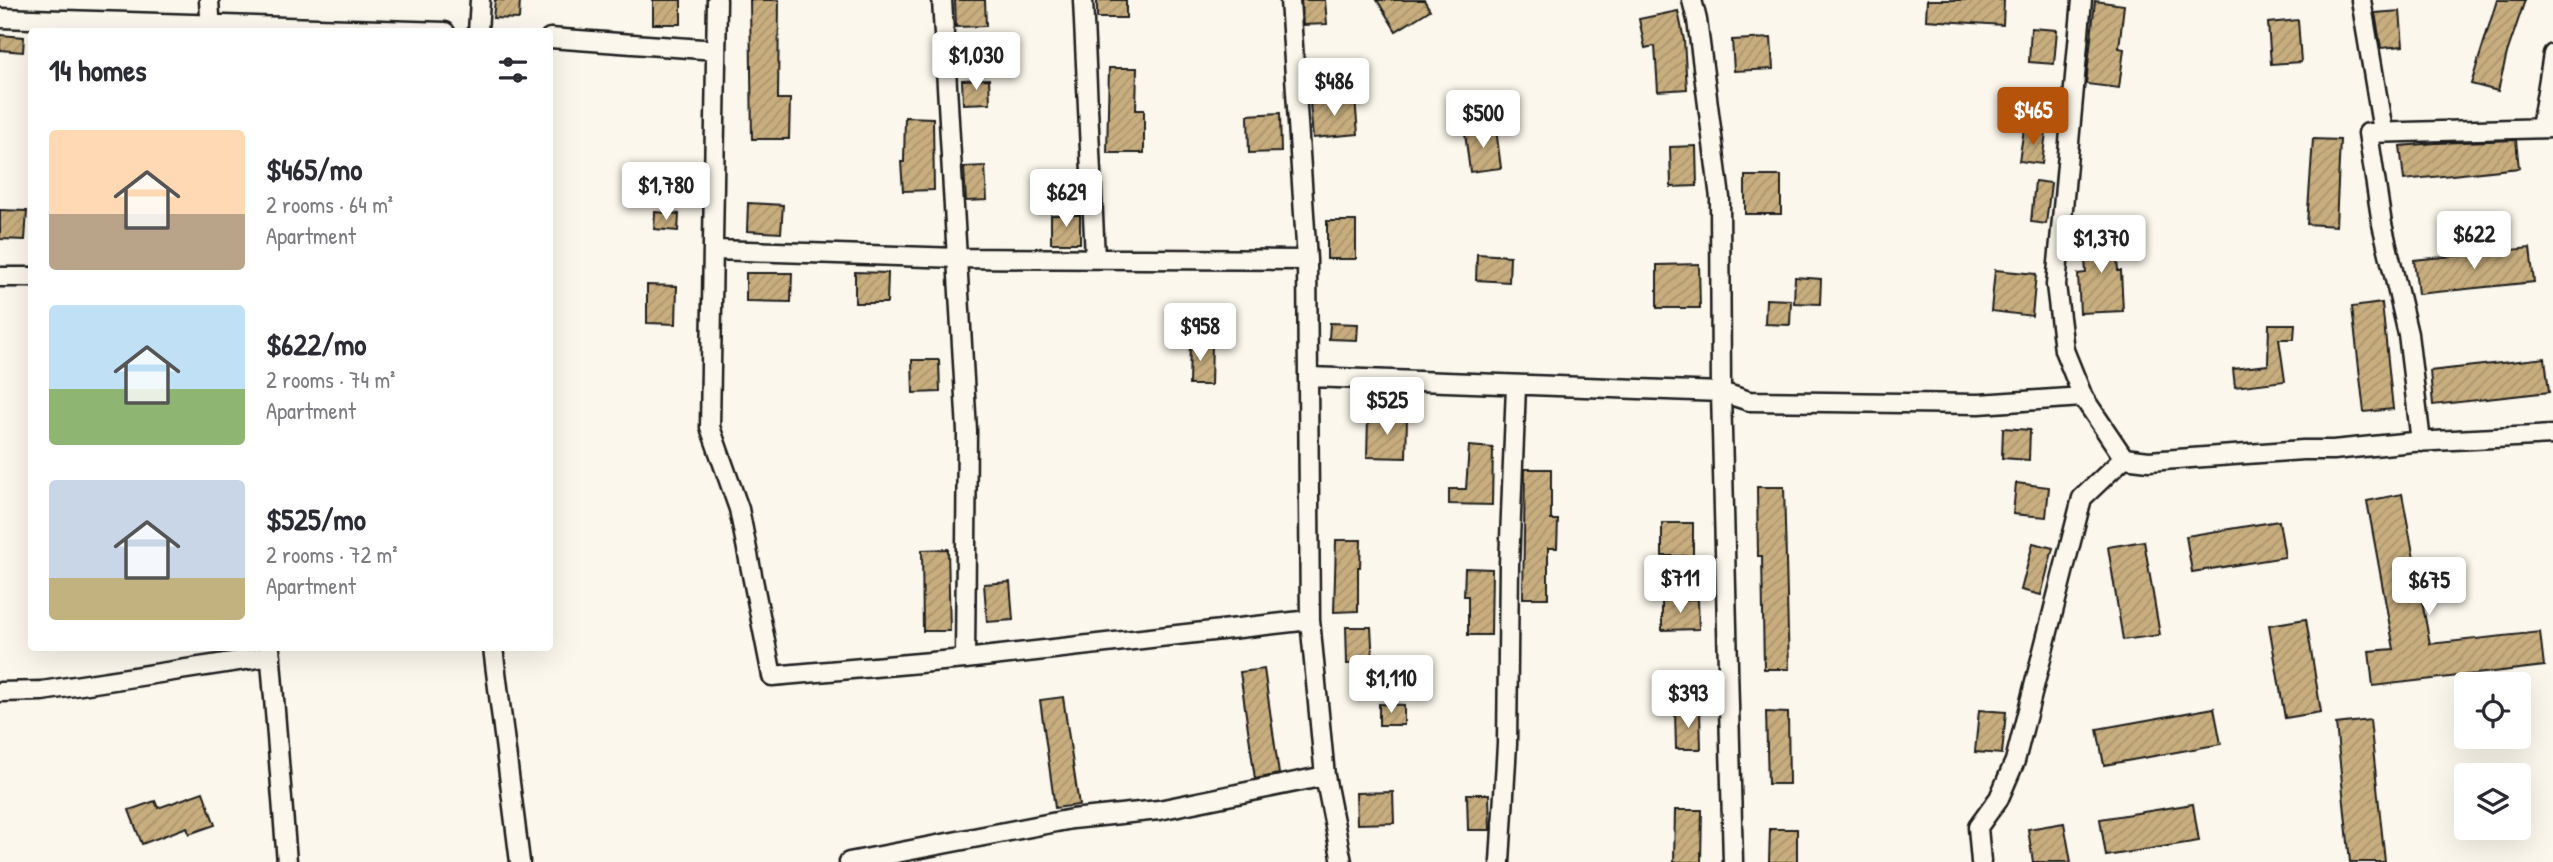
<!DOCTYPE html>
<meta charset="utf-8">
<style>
:root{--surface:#fff;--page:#f7f7f7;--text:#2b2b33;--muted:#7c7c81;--accent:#b45309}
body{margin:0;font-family:"Patrick Hand",sans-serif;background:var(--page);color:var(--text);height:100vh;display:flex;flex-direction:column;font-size:26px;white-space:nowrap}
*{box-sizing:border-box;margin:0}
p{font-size:23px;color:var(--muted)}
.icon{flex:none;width:38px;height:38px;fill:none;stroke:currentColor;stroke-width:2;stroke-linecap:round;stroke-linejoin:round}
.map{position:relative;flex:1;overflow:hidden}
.details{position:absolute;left:28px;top:28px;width:525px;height:623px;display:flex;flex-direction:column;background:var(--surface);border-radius:7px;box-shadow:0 7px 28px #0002}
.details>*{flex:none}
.tools{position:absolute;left:2454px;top:672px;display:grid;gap:14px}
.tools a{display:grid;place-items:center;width:77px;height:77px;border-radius:7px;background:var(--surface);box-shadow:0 7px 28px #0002;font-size:35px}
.price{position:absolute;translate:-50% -60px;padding:0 16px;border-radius:7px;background:#fff;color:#222;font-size:23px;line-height:46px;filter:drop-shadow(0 2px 4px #0008)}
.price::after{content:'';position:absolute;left:50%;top:42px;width:21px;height:16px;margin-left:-10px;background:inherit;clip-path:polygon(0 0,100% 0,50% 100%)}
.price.selected{background:var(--accent);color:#fff}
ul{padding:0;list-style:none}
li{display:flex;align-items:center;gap:21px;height:175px;padding:0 21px}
li span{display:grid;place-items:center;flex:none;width:196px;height:140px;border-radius:7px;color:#555}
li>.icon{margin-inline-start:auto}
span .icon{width:84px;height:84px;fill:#fffc;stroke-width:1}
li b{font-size:30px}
h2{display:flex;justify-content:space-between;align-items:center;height:84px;padding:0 21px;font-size:30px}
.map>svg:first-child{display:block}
.building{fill:url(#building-hatch);stroke:#1c1c1c;stroke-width:2}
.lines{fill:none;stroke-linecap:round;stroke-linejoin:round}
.minor-casing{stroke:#1c1c1c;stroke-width:23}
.minor{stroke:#fbf7ec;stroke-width:18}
</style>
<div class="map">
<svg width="2553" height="862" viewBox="0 0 2553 862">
<defs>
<pattern id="building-hatch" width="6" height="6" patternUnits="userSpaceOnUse" patternTransform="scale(1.75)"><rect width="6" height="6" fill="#c8ae7f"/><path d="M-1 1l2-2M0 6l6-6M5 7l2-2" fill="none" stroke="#ab956d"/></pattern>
</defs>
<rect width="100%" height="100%" fill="#fbf7ec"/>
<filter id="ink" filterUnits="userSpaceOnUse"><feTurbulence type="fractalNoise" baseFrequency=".0143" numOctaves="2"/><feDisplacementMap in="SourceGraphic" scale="14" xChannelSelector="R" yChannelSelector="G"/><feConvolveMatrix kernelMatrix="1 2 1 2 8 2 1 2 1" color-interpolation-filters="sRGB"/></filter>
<g filter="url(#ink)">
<path class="building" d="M495,0H520L519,19L493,18Z
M653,0H681V24H653Z
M750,0H779L778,99H790L789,139H752Z
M955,0H985L986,26L956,27Z
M1097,0H1126V18H1097Z
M1301,0H1325L1327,24L1303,25Z
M1377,0H1424L1430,10L1396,31Z
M1927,0H2004L2003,25L1926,20Z
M2497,0H2525L2507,53L2498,91L2471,84Z
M2095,1L2124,5L2119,48L2124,49L2119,88L2086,84Z
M1678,11L1684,40L1687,89L1658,91L1655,46L1645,48L1639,19Z
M2400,11L2403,46L2381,48L2375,13Z
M2298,20L2301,62L2271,64L2268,23Z
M2031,28L2057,30L2054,64L2029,62Z
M0,35L24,37L23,52L0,50Z
M1771,38L1773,69L1734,71L1732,40Z
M1109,68H1137L1136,110H1144V153H1107Z
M989,79L990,103L963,104L962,80Z
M1355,98L1358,134L1313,138L1310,102Z
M1280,113L1281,152L1249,153L1248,115Z
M905,117L933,118L934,190L903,191L901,162H904Z
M1496,129L1501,168L1470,172L1465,133Z
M2024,129L2046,132L2042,164L2019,161Z
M2313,139L2340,140L2336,226L2307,224Z
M2516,140L2519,168L2404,180L2400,146L2436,143Z
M1696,146L1697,186L1671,187L1670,147Z
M985,166L987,200L966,201L964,167Z
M1745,176H1781V214H1745Z
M2035,181L2051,183L2046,224L2031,222Z
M748,203L783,205L781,233L747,231Z
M0,210L27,211L25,240L0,239Z
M655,212L679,214L678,231L654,229Z
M1051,215H1080V243H1051Z
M1327,221H1356V259H1327Z
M2115,231L2118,271H2121L2123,311L2080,313L2078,274L2086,273L2083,233Z
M2530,248L2534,282L2418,294L2414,260Z
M1477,254L1510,256L1509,282L1476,280Z
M1699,264L1700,308H1657V265Z
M1995,270L2036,274L2032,316L1991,311Z
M855,272L888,273L887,303H855Z
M746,273H792L791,302L746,301Z
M1795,277L1821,279L1820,304L1794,303Z
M647,285L677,286L676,324L647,323Z
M1766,299L1791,300L1790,325L1765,324Z
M2382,303L2393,409L2364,412L2352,307Z
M1330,323L1358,324L1357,340L1329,339Z
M2269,324H2295L2294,339H2279L2285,381L2235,387L2233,369L2268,365Z
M1190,341H1212L1211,385H1189Z
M2545,358L2549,392L2433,405L2430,371Z
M912,360H939L940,392L913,393Z
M1368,417L1407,418L1406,458L1367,457Z
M2003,428L2030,430L2029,460L2002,458Z
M1469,446L1493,448L1492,505L1449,504V489H1466Z
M1525,469H1551V520H1558L1557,548H1548V598H1523Z
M2016,483L2049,487L2046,517L2013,514Z
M1757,487H1784L1789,669H1764L1762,556H1758Z
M2402,494L2430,644L2540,632L2544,666L2373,686L2369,651L2394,649L2367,501Z
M2279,521L2285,557L2192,572L2186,536Z
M1662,523H1693V556H1662Z
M1336,540H1361L1360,567H1358V611L1334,612Z
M2144,541L2160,635L2123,640L2108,547Z
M2033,543L2053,548L2041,595L2021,590Z
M948,549L950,631H923L922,550Z
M1465,568L1492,569L1491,635H1468V596H1464Z
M1010,582L1013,620L987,622L984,584Z
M1698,599L1699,629L1662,630V600Z
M2306,619L2321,712L2285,718L2269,625Z
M1346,627H1371L1373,663L1347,664Z
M1264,669L1279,774L1255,779L1240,672Z
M1063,697L1079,805L1055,808L1040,700Z
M1379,704L1404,705V725H1379Z
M2214,708L2221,744L2104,765L2097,729Z
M1700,710L1701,749H1676L1675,711Z
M1979,710L2006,712L2002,754L1975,752Z
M1766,712L1788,713L1789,784H1768Z
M2370,720L2385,862H2350L2336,724Z
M203,792L215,825L189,834L187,827L142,844L129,810L155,801L158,808Z
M1393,792L1394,823L1357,824L1356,793Z
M1467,794H1489L1490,830H1468Z
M2193,804L2199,841L2106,856L2100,819Z
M1675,810H1702L1701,862H1674Z
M2064,823L2071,862H2033L2028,829Z
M1770,829H1797V862H1769Z"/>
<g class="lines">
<defs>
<path id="minor" d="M209,0L211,32
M717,0L710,427L739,509L772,676L965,659L1310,620
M942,0L967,431L965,659
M1083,0L1095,258
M1692,0L1697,20L1720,198L1721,392L1733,862
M2082,0L2056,285L2064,350L2083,397L2124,458L2149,461L2303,450H2333L2413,442L2553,435
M2361,0L2383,131
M0,18L445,32
M478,32L480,0
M550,38L716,50
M2541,128L2553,54
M715,250L958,258L1307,260L1290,0
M1307,260L1310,620L1325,776L1342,862
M0,277H32
M1310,377L1721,392L1749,401L1979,404L2083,397
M2421,442L2408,334L2382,224L2368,133L2553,128
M270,648L287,862
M493,648L520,862
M0,692L42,691L271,656
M849,862L1072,819L1159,810L1325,776
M1500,862L1507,744L1509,565L1516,386
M1981,862L1978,827L1999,798L2015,761L2082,498L2124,458"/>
</defs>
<use href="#minor" class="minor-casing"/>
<use href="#minor" class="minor"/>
</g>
</g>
</svg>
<div class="tools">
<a><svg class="icon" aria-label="locate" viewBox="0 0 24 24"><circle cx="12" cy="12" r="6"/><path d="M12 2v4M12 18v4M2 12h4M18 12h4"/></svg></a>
<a><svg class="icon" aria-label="layers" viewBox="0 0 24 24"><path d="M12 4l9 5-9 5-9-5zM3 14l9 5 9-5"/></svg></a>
</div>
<b class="price" style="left:976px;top:92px">$1,030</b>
<b class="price" style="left:1334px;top:118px">$486</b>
<b class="price selected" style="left:2033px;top:147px">$465</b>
<b class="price" style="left:1483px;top:150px">$500</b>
<b class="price" style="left:666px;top:222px">$1,780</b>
<b class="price" style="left:1066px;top:229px">$629</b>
<b class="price" style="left:2474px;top:271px">$622</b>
<b class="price" style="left:2101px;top:275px">$1,370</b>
<b class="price" style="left:1200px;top:363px">$958</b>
<b class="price" style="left:1387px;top:437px">$525</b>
<b class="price" style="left:1680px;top:615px">$711</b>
<b class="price" style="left:2429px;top:617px">$675</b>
<b class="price" style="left:1391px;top:715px">$1,110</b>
<b class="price" style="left:1688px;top:730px">$393</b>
<section class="details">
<h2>14 homes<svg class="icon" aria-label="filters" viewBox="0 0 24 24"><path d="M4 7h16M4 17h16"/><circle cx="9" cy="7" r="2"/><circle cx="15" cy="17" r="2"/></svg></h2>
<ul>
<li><span style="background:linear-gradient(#ffd9b3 60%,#b9a48a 0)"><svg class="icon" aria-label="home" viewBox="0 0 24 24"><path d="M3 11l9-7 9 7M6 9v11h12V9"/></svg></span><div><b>$465/mo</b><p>2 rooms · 64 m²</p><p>Apartment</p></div></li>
<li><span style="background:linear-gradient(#bfe0f5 60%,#8fb573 0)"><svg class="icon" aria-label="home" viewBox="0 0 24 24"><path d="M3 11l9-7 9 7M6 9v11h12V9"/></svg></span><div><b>$622/mo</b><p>2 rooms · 74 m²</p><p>Apartment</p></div></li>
<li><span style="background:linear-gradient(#c9d6e8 70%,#c2b280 0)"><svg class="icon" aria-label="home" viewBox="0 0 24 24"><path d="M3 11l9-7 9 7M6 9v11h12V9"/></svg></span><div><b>$525/mo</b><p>2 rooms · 72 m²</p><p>Apartment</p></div></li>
</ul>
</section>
</div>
